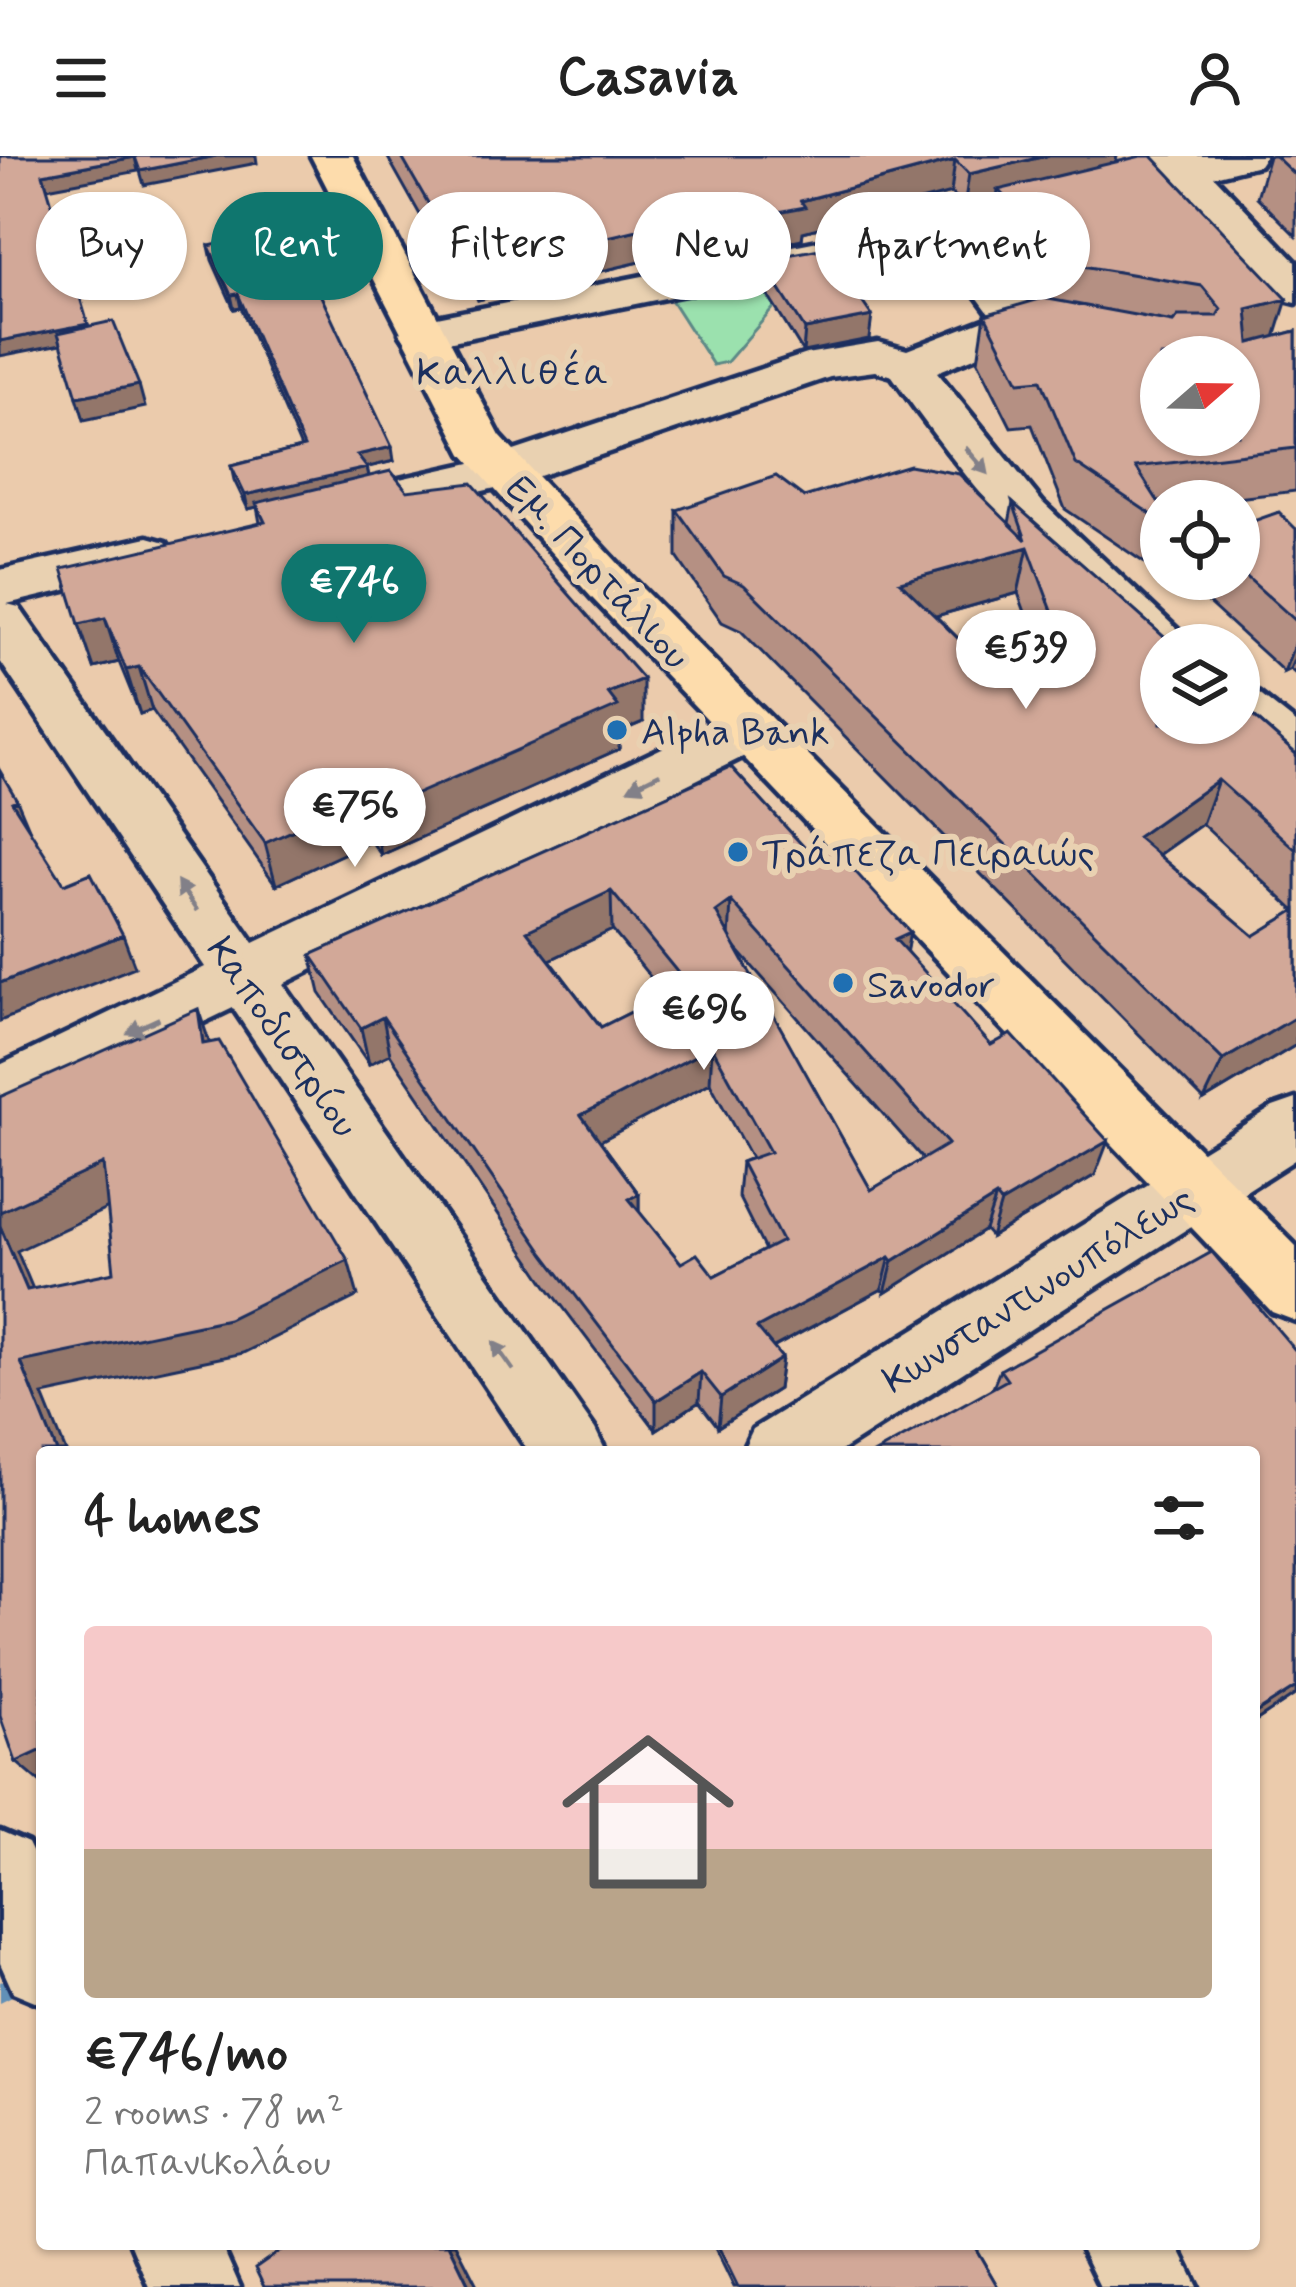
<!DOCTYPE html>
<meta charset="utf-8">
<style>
:root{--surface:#fff;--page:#f6f6f6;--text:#222;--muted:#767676;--line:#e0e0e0;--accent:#0f766e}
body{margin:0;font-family:Mynerve,sans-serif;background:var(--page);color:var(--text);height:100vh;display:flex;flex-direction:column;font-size:45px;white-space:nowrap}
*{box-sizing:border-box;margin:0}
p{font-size:39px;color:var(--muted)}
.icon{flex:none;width:66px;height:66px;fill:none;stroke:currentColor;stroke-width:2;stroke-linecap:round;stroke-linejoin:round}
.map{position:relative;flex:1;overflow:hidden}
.side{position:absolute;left:36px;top:1290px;width:1224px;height:804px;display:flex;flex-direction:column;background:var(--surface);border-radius:12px;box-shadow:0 3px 9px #0004}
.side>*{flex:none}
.banner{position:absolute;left:36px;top:36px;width:1224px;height:108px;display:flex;gap:24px}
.needle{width:78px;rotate:70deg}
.buttons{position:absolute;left:1140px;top:180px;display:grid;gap:24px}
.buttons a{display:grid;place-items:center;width:120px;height:120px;border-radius:50%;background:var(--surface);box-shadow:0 3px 9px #0004;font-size:60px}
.price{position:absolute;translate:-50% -102px;padding:0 27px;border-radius:42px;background:#fff;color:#222;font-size:39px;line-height:78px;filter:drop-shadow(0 3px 6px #0008)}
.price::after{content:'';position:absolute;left:50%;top:72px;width:36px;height:27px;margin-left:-18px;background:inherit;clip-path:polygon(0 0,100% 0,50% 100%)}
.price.current{background:var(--accent);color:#fff}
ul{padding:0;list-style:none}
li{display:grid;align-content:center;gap:24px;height:636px;padding:0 48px}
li+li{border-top:3px solid var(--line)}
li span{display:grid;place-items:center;height:372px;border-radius:12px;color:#555}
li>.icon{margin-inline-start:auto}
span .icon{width:216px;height:216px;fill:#fffc;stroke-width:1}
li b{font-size:51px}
h2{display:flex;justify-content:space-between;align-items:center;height:144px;padding:0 48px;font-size:51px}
.chip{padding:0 42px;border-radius:54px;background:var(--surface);box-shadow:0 3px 9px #0004;font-size:42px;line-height:108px}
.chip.current{background:var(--accent);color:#fff}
header{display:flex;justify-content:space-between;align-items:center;height:156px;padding:0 48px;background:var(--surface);font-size:54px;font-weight:700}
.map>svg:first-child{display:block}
.green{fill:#9be1ae;stroke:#5b8886;stroke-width:3}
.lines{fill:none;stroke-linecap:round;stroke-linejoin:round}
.stream{fill:#6290b7;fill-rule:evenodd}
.minor-casing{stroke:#1b2f5e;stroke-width:9}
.major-casing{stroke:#1b2f5e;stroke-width:9}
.minor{fill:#e9d1b1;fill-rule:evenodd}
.major{fill:#fddcac;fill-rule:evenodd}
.wall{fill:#b59083;stroke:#1b2f5e;stroke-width:3;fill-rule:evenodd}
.shaded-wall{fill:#93766a;stroke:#1b2f5e;stroke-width:3}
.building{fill:#d2a898;stroke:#1b2f5e;stroke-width:3;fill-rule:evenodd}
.oneway{fill:#828088}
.poi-dot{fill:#1f6fb2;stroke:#e9d1b1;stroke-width:4.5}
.labels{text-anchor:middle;stroke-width:12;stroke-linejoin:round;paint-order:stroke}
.far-quarter-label{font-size:39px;letter-spacing:3px;fill:#1b2f5e;stroke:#e9d1b1}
.street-label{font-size:39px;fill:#1b2f5e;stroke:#e9d1b1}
.poi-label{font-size:39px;fill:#1b2f5e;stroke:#e9d1b1;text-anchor:start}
</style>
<header><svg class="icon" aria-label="menu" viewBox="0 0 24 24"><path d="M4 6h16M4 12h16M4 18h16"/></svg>Casavia<svg class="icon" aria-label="person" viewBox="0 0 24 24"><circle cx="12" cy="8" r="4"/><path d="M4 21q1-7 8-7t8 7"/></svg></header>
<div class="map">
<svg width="1296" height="2131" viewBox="0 0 1296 2131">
<rect width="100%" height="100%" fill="#ebcbac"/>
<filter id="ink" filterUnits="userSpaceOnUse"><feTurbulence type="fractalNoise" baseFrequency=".00833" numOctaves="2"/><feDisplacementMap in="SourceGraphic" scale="24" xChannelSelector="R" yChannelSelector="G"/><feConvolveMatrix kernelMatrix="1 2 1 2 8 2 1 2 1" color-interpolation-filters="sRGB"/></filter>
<g filter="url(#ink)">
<path class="green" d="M770,122L783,141L727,206L713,209L670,142Z"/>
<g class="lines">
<path class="stream" d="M7,1823L14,1825L16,1832L14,1839L0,1846V1826Z"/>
<defs>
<path id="minor" d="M1150,0H1265L1259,9L1214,20L1296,106V147L1280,143L1175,30L976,78L1035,154L1189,180L1204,201H1161V207L1157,202L1024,181L937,216L1043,347L1180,476L1188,489H1161V507L1142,502C1045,419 965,325 892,220L875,215L830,221L521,326L342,368L324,364L317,352L324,340L493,302L806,198L878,186L907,194L992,161L937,87L423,191L407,187L400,177L407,167L948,59L1156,9Z
M148,381L166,386L174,398L166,410L7,448L19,451L254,787L729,560L749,554L769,560L777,574L769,588L283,828L595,1273L606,1296H529L233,852L0,964V909L205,811L0,505V414Z
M1239,532L1258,537L1296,567V616L1276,610L1223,567H1239Z
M1296,943V1003L839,1296H742L753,1273L1273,951Z
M0,1675L28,1687L42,1716V1848L13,1836L0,1807Z
M131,2088H221L240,2131H149Z
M1079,2088H1177L1198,2131H1100Z"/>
<path id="major" d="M311,0H353L500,280L629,419L1296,1090V1165L1272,1156L593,443L463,298Z"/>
</defs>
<use href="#minor" class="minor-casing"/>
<use href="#major" class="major-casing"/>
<use href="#minor" class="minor"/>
<use href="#major" class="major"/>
</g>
<path class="wall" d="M387,0H1117L1115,6L1275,181L1296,175V335L1212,345H1161V418L1065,353L1032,269L1011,271L978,205L985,159L1051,143L991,79L997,43L964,51L951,37L803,76L802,83L740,96L721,87L478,144L457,110L450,112Z
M1269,0H1296V80L1257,41Z
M209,90L322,134H318L394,305L367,311L369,320L407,335L643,566L619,576V593L381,699L371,685L276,729L152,554L140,558L119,506L94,512L79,468L260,367L257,351L248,353L234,324L231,310L301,292L241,152L234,153L212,104Z
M761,104L869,183L803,196L760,127Z
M804,341L1009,367L1013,347L1296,598V889L1204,944L741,475L722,466L677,401V354ZM1018,437L1033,478L971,495L936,460ZM1202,668L1295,755L1254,780L1158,699Z
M1239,370L1296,373V518L1290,513L1284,516L1189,429L1191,423H1239Z
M731,611L813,701L910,776L906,795L1095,1019L991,1081L985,1074L885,1137L882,1133L773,1192L782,1202L778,1233L718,1271L699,1246L656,1274L547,1130L390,898L369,908L320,837L311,799ZM612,774L665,839L601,871L550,804ZM735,791L923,1003L871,1034ZM710,927L751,1002L741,1006L738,1040L765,1094L714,1120L681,1107L639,1056V1038L600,985Z
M1296,1195V1538L1254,1566V1296L993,1231L1000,1214Z
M713,2088H973L998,2131H734Z"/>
<path class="shaded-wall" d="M216,0H256L257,7L144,29L140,15Z
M1046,0H1117L1114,15L998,34L997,43L964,51L969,18Z
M135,1L138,15L47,32L43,18Z
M955,4L951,37L803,76L802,83L740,96L741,63L801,45Z
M722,54L721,87L478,144L476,112Z
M454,78L457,110L450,112L447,80Z
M319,120L322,134L315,135L312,121Z
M238,138L241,152L234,153L231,139Z
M1287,143L1273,188L1233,198L1247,153Z
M872,160L869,183L803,196L805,173Z
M88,168L92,182L0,200V185Z
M139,229L145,251L84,264L77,241Z
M392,291L394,305L360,313L357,299Z
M367,312L370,325L248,353L245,339Z
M1028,391L1018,437L893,472L900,426Z
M105,462L119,506L94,512L79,468Z
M1296,484V499L1290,513L1284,516Z
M139,511L152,554L140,558L126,514Z
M643,523V566L619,576V593L381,699L373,657L608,537Z
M1218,624L1202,668L1122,724L1137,681Z
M363,643L371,685L276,729L265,687Z
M17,644L31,677L12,646Z
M611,735L612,774L531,813L527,775Z
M731,745L729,784L716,756Z
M910,776L903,814L895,783Z
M123,779L135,811L0,865V827Z
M198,853L212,894L203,888Z
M383,861L390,898L369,908L361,872Z
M1296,861V889L1204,944L1223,904Z
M712,891L710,927L583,994L581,959Z
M1108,985L1095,1019L991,1081L1001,1047Z
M103,1008L121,1046L17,1095L48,1169L27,1134L0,1070V1056Z
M639,1038V1071L629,1043Z
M996,1041L985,1074L885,1137L893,1105Z
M890,1101L882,1133L753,1202L757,1172Z
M348,1104L358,1140L243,1197L43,1239L66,1296H57L21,1206Z
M782,1202L778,1233L718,1271L721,1241Z
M701,1216L699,1246L656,1274V1245Z
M1296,1531V1538L1254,1566V1558Z
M42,1594V1628L16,1606Z
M449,2088H456L478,2131H470Z"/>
<path class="building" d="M0,0H216L140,15L135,1L43,18L88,168L0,185Z
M401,0H1046L969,18L955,4L801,45L805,51L741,63L722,54L476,112L454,78L447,80Z
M1141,0H1152L1287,143L1247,153L1250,187L1296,175V292L1136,311L1161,350V365L1076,308L1041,224L1019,226L985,159L1043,142L1173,166L1178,160H1217L1221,153L1202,130L1071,108L998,34ZM1161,201H1239V279H1161Z
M1275,0H1296V20Z
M295,71L319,120L312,121L392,291L357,299L367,312L245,339L231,310L304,291L238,138L231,139L209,90Z
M825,92L872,160L805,173L761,104Z
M113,165L139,229L77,241L58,177Z
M909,309L959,318L1026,384L1013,347L1173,489H1161V567H1239V548L1296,598V694L1218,624L1137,681L1254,780L1296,754V861L1223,904L744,429L724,420L677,354L776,320L804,341ZM1028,391L1058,471L971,495L900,426Z
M391,315L407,335L472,327L643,523L608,537L618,550L373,657L363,643L265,687L139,511L126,514L105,462L79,468L62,413L265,366L256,347Z
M1279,356L1296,373V465L1239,414V370Z
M731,611L813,701L833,691L910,776L895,783L991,889L1011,878L1108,985L1001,1047L996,1041L893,1105L890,1101L757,1172L782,1202L721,1241L701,1216L656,1245L544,1098L383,861L361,872L311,799ZM611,735L687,828L601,871L527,775ZM731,745L948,988L871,1034L716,756ZM712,891L770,996L741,1006L782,1085L714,1120L697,1098L681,1107L629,1043L639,1038L581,959Z
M0,615L17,644L12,646L64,728L91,717L123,779L0,827Z
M198,853L203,888L219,885L348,1104L228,1163L21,1206L57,1296H42V1594L16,1606L0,1560V1070L27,1134L114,1116L103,1008L0,1056V941Z
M1212,1096L1296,1195V1531L1254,1558V1296H877L1007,1224L1000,1214Z
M289,2088H449L470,2131H264L255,2112Z
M717,2088H973L998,2131H738Z"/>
<defs><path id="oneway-solid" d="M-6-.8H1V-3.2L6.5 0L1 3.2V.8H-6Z" transform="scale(3)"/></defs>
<g class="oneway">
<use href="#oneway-solid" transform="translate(977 305) rotate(49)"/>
<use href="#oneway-solid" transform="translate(644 625) rotate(154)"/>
<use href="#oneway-solid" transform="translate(187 740) rotate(-124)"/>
<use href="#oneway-solid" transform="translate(143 870) rotate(155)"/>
<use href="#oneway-solid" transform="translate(503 1200) rotate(-125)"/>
</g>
</g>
<g class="poi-dot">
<circle cx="617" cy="574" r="12"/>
<circle cx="738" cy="696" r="12"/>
<circle cx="843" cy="827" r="12"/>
</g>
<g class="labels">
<g class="far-quarter-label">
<text x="514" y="229">Καλλιθέα</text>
</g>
<g class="street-label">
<text transform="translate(599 415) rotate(47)" y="14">Εμ. Πορτάλιου</text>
<text transform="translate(284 880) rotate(55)" y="14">Καποδιστρίου</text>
<text transform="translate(1037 1132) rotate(-32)" y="14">Κωνσταντινουπόλεως</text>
</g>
<g class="poi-label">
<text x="641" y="588">Alpha Bank</text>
<text x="762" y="710">Τράπεζα Πειραιώς</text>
<text x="867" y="841">Savodor</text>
</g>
</g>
</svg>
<div class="buttons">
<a><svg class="needle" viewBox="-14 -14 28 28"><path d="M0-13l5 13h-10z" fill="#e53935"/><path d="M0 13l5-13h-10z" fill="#767676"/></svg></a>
<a><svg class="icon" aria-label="locate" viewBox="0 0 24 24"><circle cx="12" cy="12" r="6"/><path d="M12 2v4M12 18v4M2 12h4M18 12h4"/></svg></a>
<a><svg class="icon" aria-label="layers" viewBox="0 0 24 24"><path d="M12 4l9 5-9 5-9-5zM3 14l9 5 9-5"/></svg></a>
</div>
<b class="price current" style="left:354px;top:490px">€746</b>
<b class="price" style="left:1026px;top:556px">€539</b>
<b class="price" style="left:355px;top:714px">€756</b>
<b class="price" style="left:704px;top:917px">€696</b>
<div class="banner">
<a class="chip">Buy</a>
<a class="chip current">Rent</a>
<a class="chip">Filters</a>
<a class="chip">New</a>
<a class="chip">Apartment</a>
</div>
<section class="side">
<h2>4 homes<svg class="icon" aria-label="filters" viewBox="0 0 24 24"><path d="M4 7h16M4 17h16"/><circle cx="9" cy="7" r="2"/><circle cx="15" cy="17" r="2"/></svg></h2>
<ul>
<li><span style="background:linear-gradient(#f6c9c9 60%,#b9a48a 0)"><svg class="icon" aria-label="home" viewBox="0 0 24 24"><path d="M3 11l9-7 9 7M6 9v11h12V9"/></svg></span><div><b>€746/mo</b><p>2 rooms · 78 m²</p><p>Παπανικολάου</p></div></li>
</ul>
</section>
</div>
